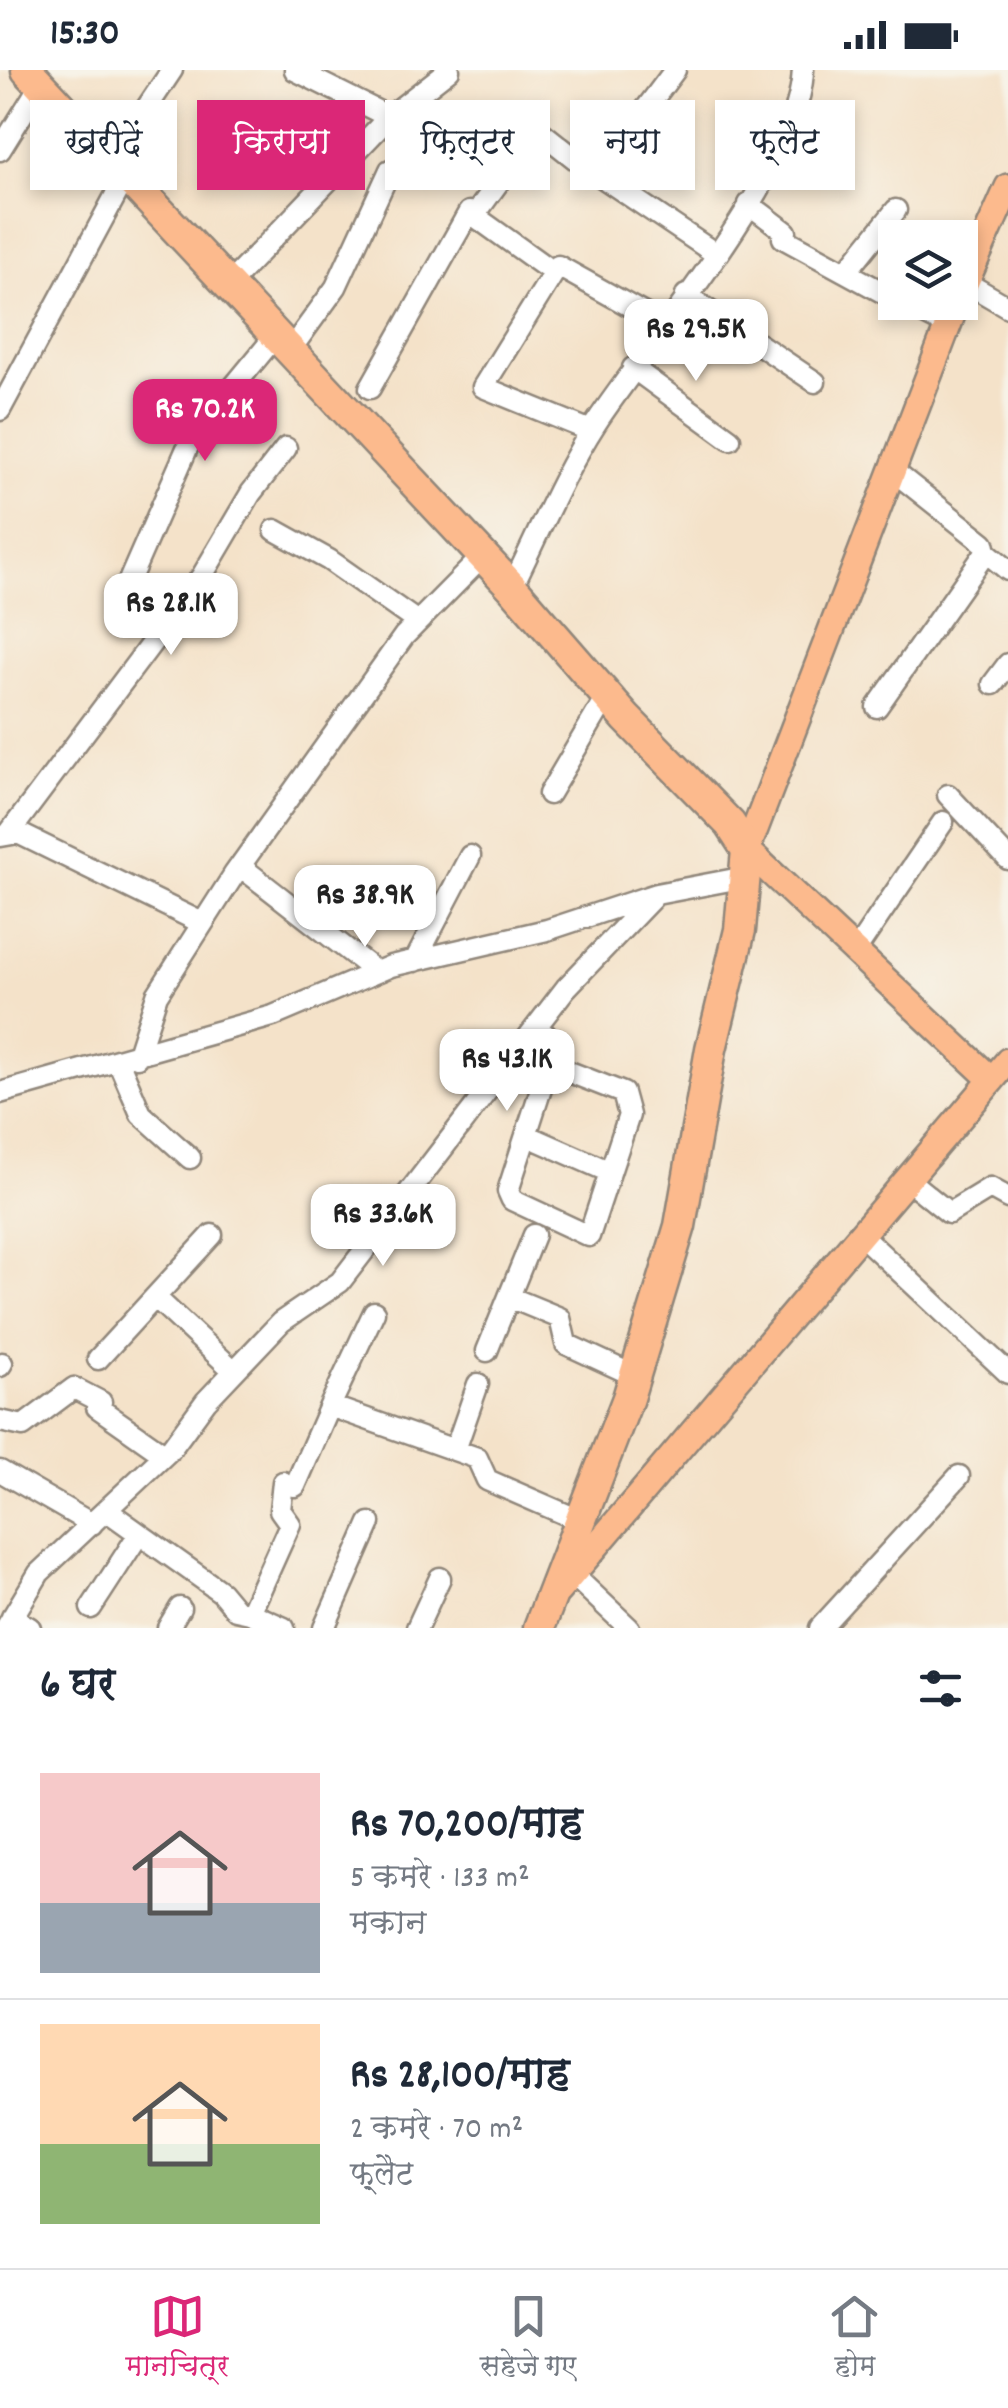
<!DOCTYPE html>
<html lang="hi">
<meta charset="utf-8">
<style>
:root{--surface:#fff;--page:#f6f6f7;--text:#1f2937;--muted:#747a83;--line:#e0e1e3;--accent:#db2777}
body{margin:0;font-family:Dekko,"Playpen Sans Deva",sans-serif;background:var(--page);color:var(--text);height:100vh;display:flex;flex-direction:column;font-size:38px;white-space:nowrap}
*{box-sizing:border-box;margin:0}
p{font-size:32px;color:var(--muted)}
.icon{flex:none;width:55px;height:55px;fill:none;stroke:currentColor;stroke-width:2;stroke-linecap:round;stroke-linejoin:round}
.map{position:relative;height:1558px;overflow:hidden}
.drawer{display:flex;flex-direction:column;background:var(--surface);flex:1}
.drawer>*{flex:none}
.guide{position:absolute;left:30px;top:30px;width:950px;height:90px;display:flex;gap:20px}
.tools{position:absolute;left:878px;top:150px;display:grid;gap:20px}
.tools a{display:grid;place-items:center;width:100px;height:100px;border-radius:0px;background:var(--surface);box-shadow:0 5px 15px #0003;font-size:50px}
.price{position:absolute;translate:-50% -85px;padding:0 22px;border-radius:20px;background:#fff;color:#222;font-size:32px;line-height:65px;filter:drop-shadow(0 2px 5px #0008)}
.price::after{content:'';position:absolute;left:50%;top:60px;width:30px;height:22px;margin-left:-15px;background:inherit;clip-path:polygon(0 0,100% 0,50% 100%)}
.price.selected{background:var(--accent);color:#fff}
ul{padding:0;list-style:none}
li{display:flex;align-items:center;gap:30px;height:250px;padding:0 40px}
li+li{border-top:2px solid var(--line)}
li span{display:grid;place-items:center;flex:none;width:280px;height:200px;border-radius:0px;color:#555}
li>.icon{margin-inline-start:auto}
span .icon{width:120px;height:120px;fill:#fffc;stroke-width:1}
li b{font-size:42px}
h2{display:flex;justify-content:space-between;align-items:center;height:120px;padding:0 40px;font-size:42px}
.pill{padding:0 35px;border-radius:0px;background:var(--surface);box-shadow:0 5px 15px #0003;font-size:35px;line-height:90px}
.pill.selected{background:var(--accent);color:#fff}
.status{display:flex;justify-content:space-between;align-items:center;height:70px;padding:0 50px;background:var(--surface);direction:ltr}
.status svg{height:28px;fill:currentColor}
.tab-bar{display:flex;justify-content:space-around;align-items:center;height:140px;border-top:2px solid var(--line);background:var(--surface);font-size:28px;color:var(--muted)}
.tab-bar a{display:grid;justify-items:center;gap:5px}
.tab-bar .selected{color:var(--accent)}
.map>svg:first-child{display:block}
.lines{fill:none;stroke-linecap:round;stroke-linejoin:round}
.minor-casing{stroke:#90867a;stroke-width:25}
.major-casing{stroke:#90867a;stroke-width:30}
.highway-casing{stroke:#90867a;stroke-width:35}
.minor{stroke:#fff;stroke-width:20}
.major{stroke:#fcba8d;stroke-width:25}
.highway{stroke:#fcba8d;stroke-width:30}
</style>
<div class="status"><b>15:30</b><svg viewBox="0 0 49 12"><path d="M0 12V9h3v3zM5 12V6h3v6zM10 12V3h3v9zM15 12V0h3v12zM26 1h20v11H26zM47 4h2v5h-2z"/></svg></div>
<div class="map">
<svg width="1008" height="1558" viewBox="0 0 1008 1558">
<rect width="100%" height="100%" fill="#f7f3e8"/>
<filter id="ink" filterUnits="userSpaceOnUse"><feTurbulence type="fractalNoise" baseFrequency=".01" numOctaves="2"/><feDisplacementMap in="SourceGraphic" scale="20" xChannelSelector="R" yChannelSelector="G"/><feConvolveMatrix kernelMatrix="1 2 1 2 8 2 1 2 1" color-interpolation-filters="sRGB"/></filter>
<filter id="wash" filterUnits="userSpaceOnUse"><feTurbulence type="fractalNoise" baseFrequency=".0048" numOctaves="4" result="noise"/><feDisplacementMap in="SourceGraphic" scale="40" xChannelSelector="R" yChannelSelector="G"/><feGaussianBlur stdDeviation="2.25" result="paint"/><feColorMatrix in="noise" values="0 0 0 0 0 0 0 0 0 0 0 0 0 0 0 0 0 1.4 0 .05"/><feComposite in="paint" operator="in"/></filter>
<g filter="url(#wash)">
<rect width="100%" height="100%" fill="#f4e2c9"/>
</g>
<g filter="url(#ink)">
<g class="lines">
<defs>
<path id="minor" d="M295,0L389,47
M521,46L578,91L716,184
M0,80L41,14
M112,90L172,0
M597,104L675,0
M749,134L786,162
M474,146L537,59
M783,168L895,229
M846,202L896,140
M231,212L389,47L449,0
M965,212L1008,237
M686,225L815,312
M901,232L948,256
M291,279L336,217L390,100
M633,298L730,369
M370,318L469,142L554,203
M0,340L127,104
M591,361L483,317L558,196L664,255
M275,460L329,490L416,551
M986,482L1008,500
M512,517C539,462 563,404 596,353C654,265 799,101 803,0
M125,520L192,367L277,264
M993,614L1008,594
M877,637L986,482L984,473L892,400
M549,724L607,626
M948,725L1008,789
M10,762L202,506L251,423L286,378
M1,766L18,763L202,853
M240,796L376,902
M856,880L943,752
M415,891L470,786
M536,957L552,970L549,994L508,1121L512,1130L589,1166L629,1045L623,1023L549,994
M137,987L157,925L235,803L404,566L483,486
M119,993L141,1044L190,1088
M0,1023L273,946L391,896L547,860L656,824L746,807
M526,1065L610,1102
M907,1109L949,1143L990,1118L1008,1128
M860,1164L1008,1303
M155,1227L234,1301
M509,1227L560,1248L566,1274L635,1306
M487,1281L534,1165
M98,1289L212,1165
M0,1296L2,1293
M330,1336L374,1242
M97,1337L164,1384
M0,1351L23,1356L74,1318L101,1332
M455,1380L478,1314
M0,1401L92,1454
M283,1412L280,1440L290,1454L250,1543L284,1558
M295,1416L330,1336L477,1388L487,1410L581,1451
M106,1440L221,1522L236,1540L250,1543
M572,1504L629,1558
M91,1538L139,1464
M12,1547L30,1558
M6,1558L39,1503L170,1380L206,1331L281,1252L340,1212L566,918L656,824
M168,1558L180,1538
M324,1558L370,1453
M417,1558L440,1508
M820,1558L959,1406"/>
<path id="major" d="M960,225L1008,117
M957,232L747,780L992,1010
M558,1521L1008,991"/>
<path id="highway" d="M27,0L512,517L626,648L730,754L747,780L740,860L711,979L680,1156L628,1328L539,1558"/>
</defs>
<use href="#minor" class="minor-casing"/>
<use href="#major" class="major-casing"/>
<use href="#highway" class="highway-casing"/>
<use href="#minor" class="minor"/>
<use href="#major" class="major"/>
<use href="#highway" class="highway"/>
</g>
</g>
</svg>
<div class="tools">
<a><svg class="icon" aria-label="layers" viewBox="0 0 24 24"><path d="M12 4l9 5-9 5-9-5zM3 14l9 5 9-5"/></svg></a>
</div>
<b class="price" style="left:696px;top:314px">Rs 29.5K</b>
<b class="price selected" style="left:205px;top:394px">Rs 70.2K</b>
<b class="price" style="left:171px;top:588px">Rs 28.1K</b>
<b class="price" style="left:365px;top:880px">Rs 38.9K</b>
<b class="price" style="left:507px;top:1044px">Rs 43.1K</b>
<b class="price" style="left:383px;top:1199px">Rs 33.6K</b>
<div class="guide">
<a class="pill">खरीदें</a>
<a class="pill selected">किराया</a>
<a class="pill">फ़िल्टर</a>
<a class="pill">नया</a>
<a class="pill">फ़्लैट</a>
</div>
</div>
<section class="drawer">
<h2>6 घर<svg class="icon" aria-label="filters" viewBox="0 0 24 24"><path d="M4 7h16M4 17h16"/><circle cx="9" cy="7" r="2"/><circle cx="15" cy="17" r="2"/></svg></h2>
<ul>
<li><span style="background:linear-gradient(#f6c9c9 65%,#9aa5b1 0)"><svg class="icon" aria-label="home" viewBox="0 0 24 24"><path d="M3 11l9-7 9 7M6 9v11h12V9"/></svg></span><div><b>Rs 70,200/माह</b><p>5 कमरे · 133 m²</p><p>मकान</p></div></li>
<li><span style="background:linear-gradient(#ffd9b3 60%,#8fb573 0)"><svg class="icon" aria-label="home" viewBox="0 0 24 24"><path d="M3 11l9-7 9 7M6 9v11h12V9"/></svg></span><div><b>Rs 28,100/माह</b><p>2 कमरे · 70 m²</p><p>फ़्लैट</p></div></li>
</ul>
</section>
<nav class="tab-bar">
<a class="selected"><svg class="icon" aria-label="map" viewBox="0 0 24 24"><path d="M3 6l6-2 6 2 6-2v14l-6 2-6-2-6 2zM9 4v14M15 6v14"/></svg>मानचित्र</a>
<a><svg class="icon" aria-label="saved" viewBox="0 0 24 24"><path d="M7 4h10v16l-5-4-5 4z"/></svg>सहेजे गए</a>
<a><svg class="icon" aria-label="home" viewBox="0 0 24 24"><path d="M3 11l9-7 9 7M6 9v11h12V9"/></svg>होम</a>
</nav>
